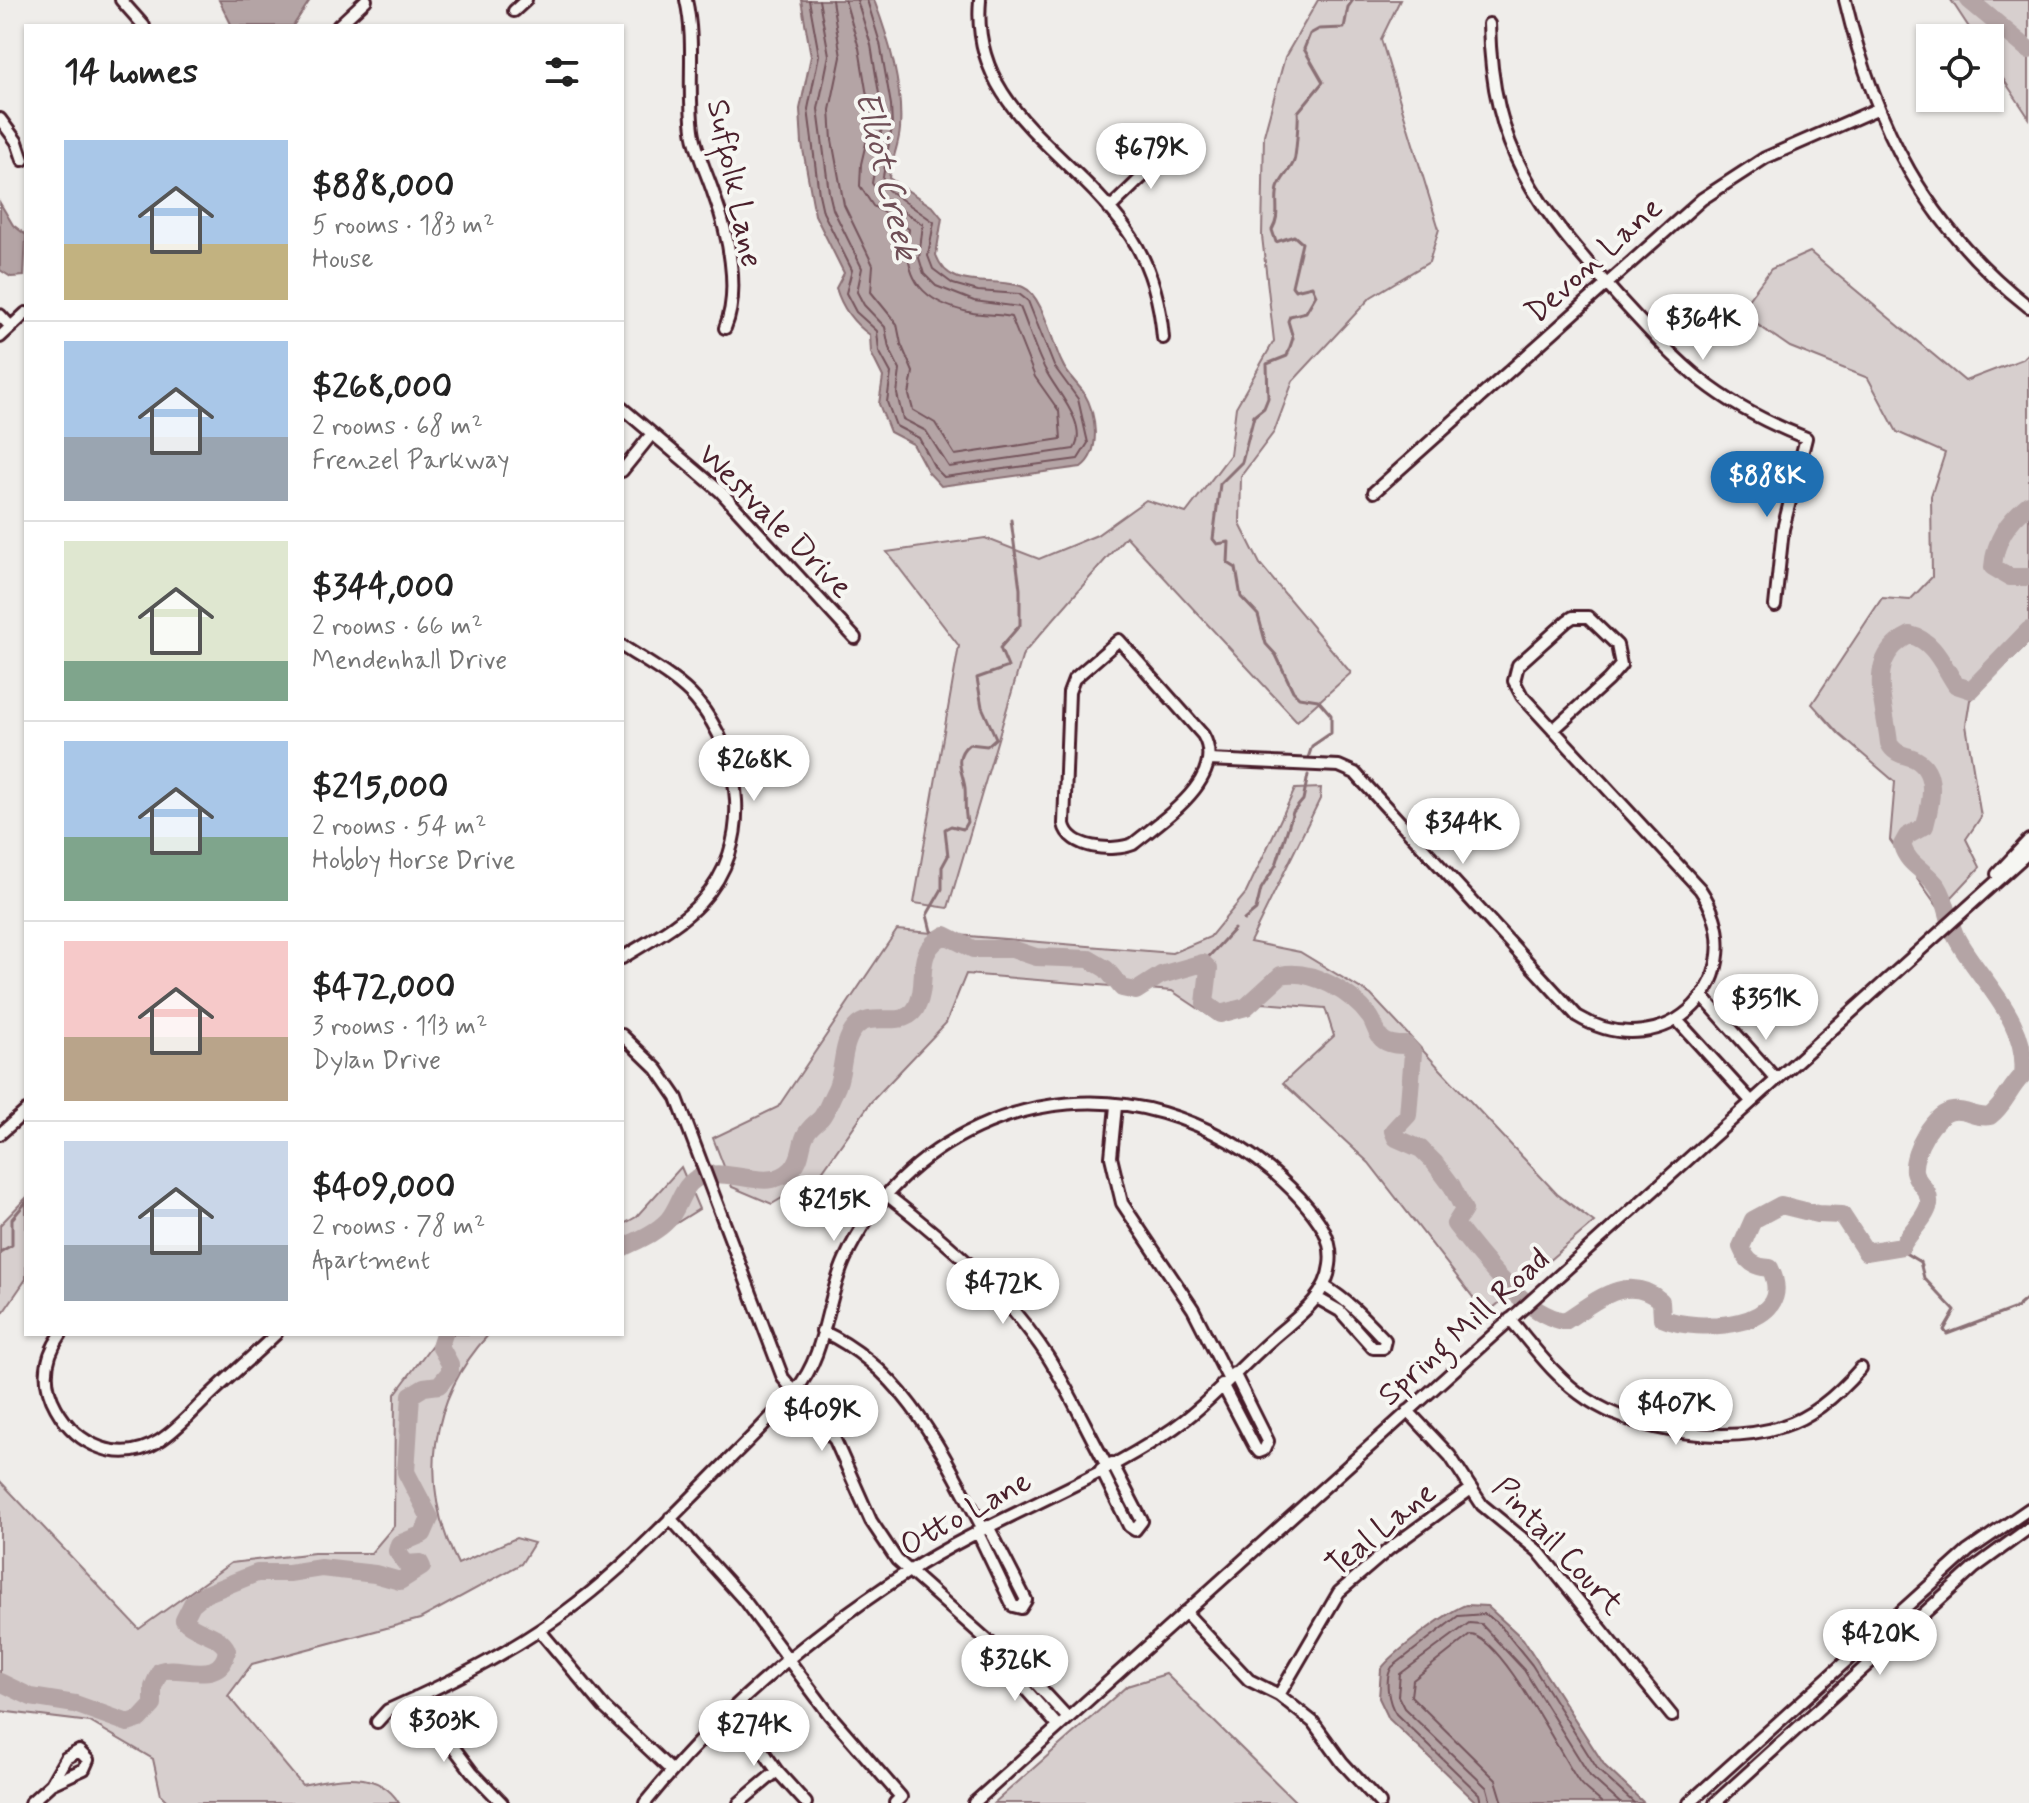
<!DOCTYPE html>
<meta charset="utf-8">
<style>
:root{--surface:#fff;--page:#f6f6f6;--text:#222;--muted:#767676;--line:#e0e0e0;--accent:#1f6fb2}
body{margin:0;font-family:Mynerve,sans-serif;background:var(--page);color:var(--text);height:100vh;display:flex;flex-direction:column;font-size:30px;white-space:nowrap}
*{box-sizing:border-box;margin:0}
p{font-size:26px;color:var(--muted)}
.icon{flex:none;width:44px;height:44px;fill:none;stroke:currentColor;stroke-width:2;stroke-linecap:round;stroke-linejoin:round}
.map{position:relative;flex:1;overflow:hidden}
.drawer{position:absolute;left:24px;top:24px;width:600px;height:1312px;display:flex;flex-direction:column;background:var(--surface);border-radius:0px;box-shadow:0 2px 6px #0004}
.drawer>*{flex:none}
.buttons{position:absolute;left:1916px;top:24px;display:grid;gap:16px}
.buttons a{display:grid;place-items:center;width:88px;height:88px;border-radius:0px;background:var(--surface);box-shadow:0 2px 6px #0004;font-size:40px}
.price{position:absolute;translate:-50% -68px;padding:0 18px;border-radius:28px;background:#fff;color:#222;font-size:26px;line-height:52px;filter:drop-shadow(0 2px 4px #0008)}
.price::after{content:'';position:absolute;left:50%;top:48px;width:24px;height:18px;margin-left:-12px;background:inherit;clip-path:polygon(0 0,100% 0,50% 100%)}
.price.current{background:var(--accent);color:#fff}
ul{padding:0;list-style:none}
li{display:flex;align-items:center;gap:24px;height:200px;padding:0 40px}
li+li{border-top:2px solid var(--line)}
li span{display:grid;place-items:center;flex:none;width:224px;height:160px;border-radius:0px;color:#555}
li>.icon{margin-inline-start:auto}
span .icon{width:96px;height:96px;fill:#fffc;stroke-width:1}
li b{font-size:34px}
h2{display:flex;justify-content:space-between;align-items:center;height:96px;padding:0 40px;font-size:34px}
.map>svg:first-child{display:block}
.green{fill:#d7cfce;stroke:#90777c;stroke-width:2}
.water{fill:#b4a4a5;stroke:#8a6f74;stroke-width:2}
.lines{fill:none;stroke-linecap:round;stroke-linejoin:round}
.shore{stroke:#74545c;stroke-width:2}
.stream{stroke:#8a6f74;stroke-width:3}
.river{stroke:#b4a4a5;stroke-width:18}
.minor-casing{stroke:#4a1f2b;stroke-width:16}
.minor{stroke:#f6f6f2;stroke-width:10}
.labels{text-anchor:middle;stroke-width:8;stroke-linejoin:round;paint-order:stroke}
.street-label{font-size:32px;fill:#4a1f2b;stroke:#f6f6f2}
.water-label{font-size:34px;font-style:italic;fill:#6f4e56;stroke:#f6f6f2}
</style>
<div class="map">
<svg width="2029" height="1803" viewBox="0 0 2029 1803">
<rect width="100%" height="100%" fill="#efedea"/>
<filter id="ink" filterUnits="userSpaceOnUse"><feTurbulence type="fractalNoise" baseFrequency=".0125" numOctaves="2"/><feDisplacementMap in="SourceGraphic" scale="16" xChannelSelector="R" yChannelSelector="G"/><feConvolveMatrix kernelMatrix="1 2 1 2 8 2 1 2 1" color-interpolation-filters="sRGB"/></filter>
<g filter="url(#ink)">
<path class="green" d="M1318,0H1400L1381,39L1439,229L1429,262L1371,297L1293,381L1274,432L1241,476L1240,524L1260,564L1351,673L1297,721L1126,536L1023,654L948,908L914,903L959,646L887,552L985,538L1039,559L1097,535L1146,500L1186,513L1230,455L1236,407L1274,341L1262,236L1264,135L1285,57Z
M1951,0H2029V118L1990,59V38H1976Z
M1810,252L1965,381L2023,359L2029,353V642L1970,700L1966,725L1981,817L1966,839L1980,867L1940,910L1890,840L1895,782L1839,734L1812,704L1882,598L1910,600L1932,577L1931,496L1945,453L1897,432L1868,378L1790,347L1739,312L1771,269Z
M1321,788L1320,799L1250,942L1300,952L1371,995L1557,1194L1594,1222L1486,1314L1369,1163L1283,1083L1334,1036L1325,1008L1262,1003L1217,1021L1172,991L966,974L946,1023L871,1102L819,1176L772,1204L732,1187L713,1138L778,1107L897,930L1172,953L1210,937L1246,893L1295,789Z
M681,1167L699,1209L622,1257V1225L636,1217Z
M26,1198V1279L0,1317V1225Z
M440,1334H489C429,1399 418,1485 458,1564L516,1538L534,1543L521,1564L420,1619L252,1664L228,1696L302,1785C335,1778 378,1768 399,1803H169L161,1795L153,1759L90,1722L0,1711V1481L139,1629L231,1563L314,1553H371L394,1526L395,1394Z
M1166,1674L1297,1803H994L1127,1686Z"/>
<path class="water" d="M219,0H310L293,26H232Z
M801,0H874C889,39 903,87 900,129C899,145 891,161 889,178L934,208L942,218L936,255C950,294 994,275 1023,287C1043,295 1052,344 1062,363C1067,375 1077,383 1084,393C1096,413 1102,452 1081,467L941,486L928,472L913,444L890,432L879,404L883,377L871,353L870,335C853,323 842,308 836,288L844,273L815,215L802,144L800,109L811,56Z
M0,203L13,225L26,235L24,276L11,277L0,270Z
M1466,1605L1487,1606L1523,1639L1605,1766L1644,1803H1477L1389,1719L1379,1698L1381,1669C1392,1654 1449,1610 1466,1605Z"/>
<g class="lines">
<path class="shore" d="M809,0L819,55L808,109L819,194L823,212L852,270L846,293L856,312L877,331L879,351L891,373L887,402L896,426L919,438L935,468L944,477L1078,459L1088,443L1078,399L1054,366L1028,301L1019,294L978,291L953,284L933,269L928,256L934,222L888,190L882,182L892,127L891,105L880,43L867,0
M819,0L829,55L818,109L829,192L833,209L862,268L857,292L864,305L885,327L889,348L900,370L897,394L903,419L926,431L949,467L1074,449C1089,425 1056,391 1046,371C1035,351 1029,328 1020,307L974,301L936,286L924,274L919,258L923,224L882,198L872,183L882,127L881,106L871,45L857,0
M832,0L841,57L830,110L832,140L844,205L873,265L871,292L897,324L901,344L913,372L909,395L913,410L935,423L955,455L1061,439L1059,411L1035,377L1011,317C999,314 985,315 973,313C922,303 902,279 909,229L873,206L860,186L861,164L870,126L869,108L859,48L845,0
M1481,1803L1479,1794L1396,1714C1388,1702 1384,1679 1392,1667L1458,1616L1485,1614L1499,1624L1532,1665L1598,1770L1634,1803
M1491,1803L1487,1788L1404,1708L1398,1696L1400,1674L1469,1623L1481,1624L1524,1670L1590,1776L1620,1803
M1503,1803L1496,1780L1411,1696L1413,1680L1470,1635C1501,1635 1560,1755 1579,1782C1585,1790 1595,1796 1602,1803"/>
<path class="stream" d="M1308,758L1312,746L1331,733V715L1318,700L1299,697L1293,691L1276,655L1266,644L1258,615L1241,597L1236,568L1228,563L1229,542L1217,544L1213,539L1220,484L1242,462L1254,416L1264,408L1268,398L1267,364L1287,356L1293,338L1288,321L1290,316L1306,312L1316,295L1312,286L1295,290L1292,286L1302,243L1294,236L1276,242L1272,230C1281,215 1274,203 1278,188C1281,178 1291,170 1294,161C1296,156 1299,116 1298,112L1323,82L1304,49L1310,34L1319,29L1344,28L1348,7L1353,0
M1244,920L1256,910L1261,889L1276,865L1293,812L1303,800L1308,775
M941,937L931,931L927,915L942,889V867L948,856L945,829L951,826L963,829L967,822C964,809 966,800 965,788C963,772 952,758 969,744L987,746L996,738L982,707L977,678L1008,667L1000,648L1020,625V589L1011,520
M1203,963L1234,929
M1897,1248L1920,1262L1924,1278L1955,1311L1944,1330L1947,1334L2016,1308L2029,1297
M0,1252L12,1245V1219L26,1202"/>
<path class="river" d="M1969,0L2029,50
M2029,504C2008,521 1995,540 1993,567L2010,577H2029
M622,1248C638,1240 656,1233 668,1220C680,1207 682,1183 700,1177C733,1166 767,1194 792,1169C802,1159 800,1147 805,1136C809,1127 815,1124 821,1118C827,1111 830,1100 835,1091C845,1073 840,1045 855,1028C872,1008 906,1033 918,1004C929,979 912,952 945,935L973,949H1012L1036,957L1089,959L1106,969L1122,988L1136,991L1161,975L1203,963L1209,969L1205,1003L1220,1014L1246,1007L1281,975C1312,968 1352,993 1370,1017C1375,1024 1376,1034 1382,1039C1388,1045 1398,1045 1406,1045L1413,1053L1408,1115L1393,1131L1396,1138L1421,1149L1434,1162L1452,1186L1464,1210L1455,1224C1479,1255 1525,1316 1565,1321C1596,1301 1627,1272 1661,1301L1662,1318C1695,1333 1801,1330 1770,1268C1754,1267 1747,1262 1741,1247L1753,1220L1781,1205L1817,1214L1842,1215L1866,1252L1902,1246C1909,1232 1926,1219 1929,1204C1931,1190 1916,1183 1914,1171C1912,1152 1934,1113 1953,1111C1966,1109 1976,1119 1990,1116C2005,1105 2009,1088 2023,1075C2029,1021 1980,981 1957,939C1948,923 1948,902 1938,887C1926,870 1908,866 1902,845L1907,836L1925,826C1931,803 1940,767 1910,757C1900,754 1893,752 1889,743C1885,703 1864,657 1910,635C1935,641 1943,666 1956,685L1971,690L2029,630
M0,1682L31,1697L75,1704L128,1723L140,1719L153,1705V1687L160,1671C180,1664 222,1687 227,1650C218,1632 197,1634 184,1620L192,1604L203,1595L257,1573H289L321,1568L375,1574L400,1581L422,1567L420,1563L406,1564L397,1551L399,1544L423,1534L430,1518L406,1472L411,1395L424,1387L439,1385L450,1372V1364L440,1346L444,1334"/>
<defs>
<path id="minor" d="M121,0L144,26
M686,0C696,43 687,86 693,130C696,153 707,173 714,195C728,233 741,290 725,328
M980,0C970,109 1072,152 1126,229C1149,261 1160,299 1163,338
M1845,0C1875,126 1925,226 2029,307
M514,11L526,0
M1489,24C1492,152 1537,206 1618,297C1683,368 1714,402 1806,438L1783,529L1775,606
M338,26L366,0
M0,119L17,142L23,160
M1109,209L1170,150
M0,315L11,327
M0,337L26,313
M622,408L721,492L855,638
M622,471L651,435
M1374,492L1702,199L1765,158L1877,109
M1119,640L1203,735C1228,778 1162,820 1133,844C1113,852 1069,849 1064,824L1069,692L1074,679Z
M622,646C646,662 677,678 696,700C743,755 754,845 701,902C680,925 649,941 622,958
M1209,760L1339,766L1355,773L1577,1016C1666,1070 1759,977 1700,889L1522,696L1514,681L1518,665L1567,621L1573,617H1588L1617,645L1621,665L1608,680L1553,730
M1997,874L2029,840
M1703,997L1776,1079
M1677,1020L1751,1101
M622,1035L657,1069L677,1098L783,1378L835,1440L871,1521L897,1560L995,1647L1011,1673L1058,1726
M1116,1106L1111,1157L1122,1203L1193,1309L1228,1378
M0,1134L26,1111
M887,1195C947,1242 1006,1292 1048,1357C1070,1392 1087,1430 1107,1466
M1317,1298L1340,1311L1373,1348H1383L1385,1340C1365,1319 1349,1301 1324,1286
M1510,1319C1533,1346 1556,1379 1587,1399C1637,1432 1725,1445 1783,1426C1813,1417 1841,1391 1861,1368
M822,1331C905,1369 942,1452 983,1529
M61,1334C44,1358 42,1383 56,1408C77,1446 120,1465 159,1441C177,1430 193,1411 209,1396C231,1375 254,1355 276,1334
M1222,1384L1255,1447L1259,1452L1264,1450L1268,1441L1234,1373
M1408,1411L1450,1456L1482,1505L1538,1551L1672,1716
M1101,1469L1129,1526L1135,1530L1142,1521L1112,1463
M670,1518L744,1600L829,1714L901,1797L895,1803
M977,1531L1013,1606L1021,1608L1026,1600L988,1526
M1185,1612L1249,1680L1279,1695L1313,1722L1342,1762L1380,1803
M540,1631L604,1707L671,1770
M1005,1659L1018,1664L1068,1718
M1279,1695L1339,1592L1389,1549L1471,1489
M416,1697L472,1772L502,1803
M733,1708L777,1771L806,1803
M377,1722L388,1710C454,1681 520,1648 577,1603C623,1568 664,1525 705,1484C735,1453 767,1423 796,1390C827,1353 825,1303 845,1259C899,1140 1038,1076 1163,1113C1217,1129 1262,1157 1300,1198C1317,1217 1334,1238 1330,1265C1326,1300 1294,1319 1271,1340C1236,1371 1204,1409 1165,1434C1083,1488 988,1520 906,1573C809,1636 717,1714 645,1803
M79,1751L88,1760L84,1769L51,1784L66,1758Z
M30,1803L51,1784
M739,1803L777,1771
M974,1803L2029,852
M1689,1803L1968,1551L2029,1509
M1715,1803L1974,1568L2029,1528"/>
</defs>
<use href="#minor" class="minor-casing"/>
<use href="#minor" class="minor"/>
</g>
</g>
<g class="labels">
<g class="street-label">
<text transform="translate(736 183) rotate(78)" y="11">Suffolk Lane</text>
<text transform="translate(1593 259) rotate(-42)" y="11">Devon Lane</text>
<text transform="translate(776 520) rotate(45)" y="11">Westvale Drive</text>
<text transform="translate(1463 1326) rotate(-42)" y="11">Spring Mill Road</text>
<text transform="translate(965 1512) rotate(-29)" y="11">Otto Lane</text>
<text transform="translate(1380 1528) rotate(-39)" y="11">Teal Lane</text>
<text transform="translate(1559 1545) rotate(47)" y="11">Pintail Court</text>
</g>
<g class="water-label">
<text transform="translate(888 175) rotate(76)" y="12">Elliot Creek</text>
</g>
</g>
</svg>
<div class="buttons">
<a><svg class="icon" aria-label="locate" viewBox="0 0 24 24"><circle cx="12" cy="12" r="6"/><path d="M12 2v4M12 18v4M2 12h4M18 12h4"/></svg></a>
</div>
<b class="price" style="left:1151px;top:191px">$679K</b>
<b class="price" style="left:1703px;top:362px">$364K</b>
<b class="price current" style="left:1767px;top:519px">$888K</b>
<b class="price" style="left:754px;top:803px">$268K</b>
<b class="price" style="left:1463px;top:866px">$344K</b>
<b class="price" style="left:1766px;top:1042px">$351K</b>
<b class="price" style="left:834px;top:1243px">$215K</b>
<b class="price" style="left:1003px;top:1326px">$472K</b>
<b class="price" style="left:1676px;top:1447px">$407K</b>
<b class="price" style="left:822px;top:1453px">$409K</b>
<b class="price" style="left:1880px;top:1677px">$420K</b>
<b class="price" style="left:1015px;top:1703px">$326K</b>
<b class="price" style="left:444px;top:1764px">$303K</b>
<b class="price" style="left:754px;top:1768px">$274K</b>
<section class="drawer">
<h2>14 homes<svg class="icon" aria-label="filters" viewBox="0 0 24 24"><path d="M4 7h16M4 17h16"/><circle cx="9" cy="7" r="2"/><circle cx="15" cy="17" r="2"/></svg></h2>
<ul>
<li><span style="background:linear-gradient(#a9c7e8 65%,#c2b280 0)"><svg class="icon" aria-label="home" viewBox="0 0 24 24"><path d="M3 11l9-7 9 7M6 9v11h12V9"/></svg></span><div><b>$888,000</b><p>5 rooms · 183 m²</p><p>House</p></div></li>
<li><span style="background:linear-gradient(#a9c7e8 60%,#9aa5b1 0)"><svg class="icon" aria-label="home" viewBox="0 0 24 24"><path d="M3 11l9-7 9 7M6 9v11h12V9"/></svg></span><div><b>$268,000</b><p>2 rooms · 68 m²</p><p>Frenzel Parkway</p></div></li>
<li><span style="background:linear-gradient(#dfe7d0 75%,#7fa58c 0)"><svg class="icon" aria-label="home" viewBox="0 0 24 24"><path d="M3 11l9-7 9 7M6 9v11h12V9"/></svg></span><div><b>$344,000</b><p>2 rooms · 66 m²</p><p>Mendenhall Drive</p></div></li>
<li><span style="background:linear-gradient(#a9c7e8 60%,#7fa58c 0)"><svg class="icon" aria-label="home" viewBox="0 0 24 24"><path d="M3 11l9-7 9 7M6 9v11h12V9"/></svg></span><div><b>$215,000</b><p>2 rooms · 54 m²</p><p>Hobby Horse Drive</p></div></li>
<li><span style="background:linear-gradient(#f6c9c9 60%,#b9a48a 0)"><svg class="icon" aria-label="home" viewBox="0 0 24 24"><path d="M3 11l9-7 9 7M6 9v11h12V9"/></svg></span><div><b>$472,000</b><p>3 rooms · 113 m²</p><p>Dylan Drive</p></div></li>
<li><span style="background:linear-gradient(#c9d6e8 65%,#9aa5b1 0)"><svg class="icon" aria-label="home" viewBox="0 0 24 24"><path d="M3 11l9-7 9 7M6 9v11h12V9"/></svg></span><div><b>$409,000</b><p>2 rooms · 78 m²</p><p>Apartment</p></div></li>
</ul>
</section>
</div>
